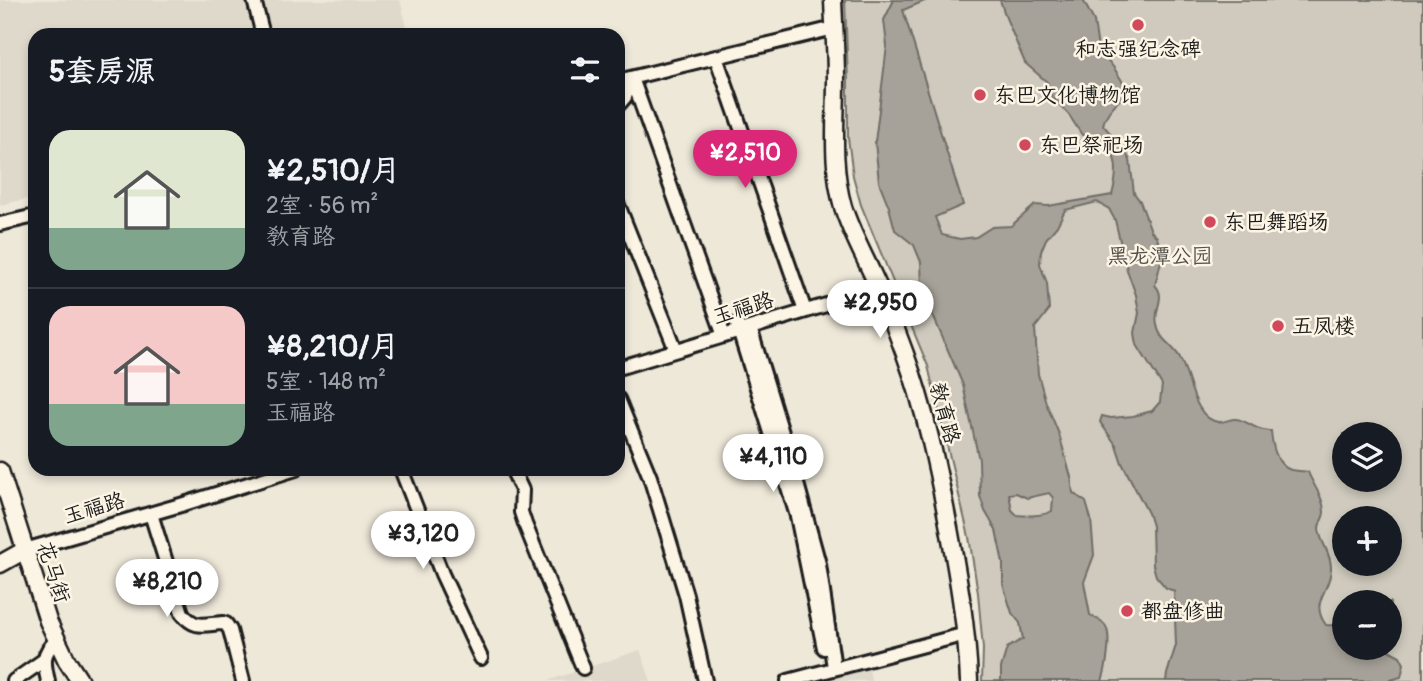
<!DOCTYPE html>
<html lang="zh">
<meta charset="utf-8">
<style>
:root{--surface:#171b24;--page:#242831;--text:#f1f3f6;--muted:#9ea1a6;--line:#363941;--accent:#db2777}
body{margin:0;font-family:Pangolin,"LXGW WenKai TC",sans-serif;background:var(--page);color:var(--text);height:100vh;display:flex;flex-direction:column;font-size:26px;white-space:nowrap}
*{box-sizing:border-box;margin:0}
p{font-size:23px;color:var(--muted)}
.icon{flex:none;width:38px;height:38px;fill:none;stroke:currentColor;stroke-width:2;stroke-linecap:round;stroke-linejoin:round}
.map{position:relative;flex:1;overflow:hidden}
.panel{position:absolute;left:28px;top:28px;width:597px;height:448px;display:flex;flex-direction:column;background:var(--surface);border-radius:21px;box-shadow:0 4px 10px #0003}
.panel>*{flex:none}
.tools{position:absolute;left:1332px;top:422px;display:grid;gap:14px}
.tools a{display:grid;place-items:center;width:70px;height:70px;border-radius:50%;background:var(--surface);box-shadow:0 4px 10px #0003;font-size:35px}
.price{position:absolute;translate:-50% -60px;padding:0 16px;border-radius:24px;background:#fff;color:#222;font-size:23px;line-height:46px;filter:drop-shadow(0 2px 4px #0008)}
.price::after{content:'';position:absolute;left:50%;top:42px;width:21px;height:16px;margin-left:-10px;background:inherit;clip-path:polygon(0 0,100% 0,50% 100%)}
.price.on{background:var(--accent);color:#fff}
ul{padding:0;list-style:none}
li{display:flex;align-items:center;gap:21px;height:175px;padding:0 21px}
li+li{border-top:2px solid var(--line)}
li span{display:grid;place-items:center;flex:none;width:196px;height:140px;border-radius:21px;color:#555}
li>.icon{margin-inline-start:auto}
span .icon{width:84px;height:84px;fill:#fffc;stroke-width:1}
li b{font-size:30px}
h2{display:flex;justify-content:space-between;align-items:center;height:84px;padding:0 21px;font-size:30px}
.map>svg:first-child{display:block}
.built{fill:#ded9cb}
.green{fill:#cfcabd;stroke:#76736c;stroke-width:2;fill-rule:evenodd}
.water{fill:#a7a299;stroke:#6f6c67;stroke-width:2;fill-rule:evenodd}
.lines{fill:none;stroke-linecap:round;stroke-linejoin:round}
.street-casing{stroke:#1c1c1c;stroke-width:18}
.secondary-casing{stroke:#1c1c1c;stroke-width:21}
.street{stroke:#fcf5e5;stroke-width:12}
.secondary{stroke:#fcf5e5;stroke-width:16}
.poi-dot{fill:#d1495b;stroke:#fcf5e5;stroke-width:2.5}
.labels{text-anchor:middle;stroke-width:5;stroke-linejoin:round;paint-order:stroke}
.poi-label{font-size:21px;fill:#1c1c1c;stroke:#fcf5e5;text-anchor:start}
.park-label{font-size:21px;fill:#52504c;stroke:#fcf5e5}
.street-label{font-size:21px;fill:#1c1c1c;stroke:#fcf5e5}
</style>
<div class="map">
<svg width="1423" height="681" viewBox="0 0 1423 681">
<rect width="100%" height="100%" fill="#eee8d9"/>
<filter id="ink" filterUnits="userSpaceOnUse"><feTurbulence type="fractalNoise" baseFrequency=".0143" numOctaves="2"/><feDisplacementMap in="SourceGraphic" scale="14" xChannelSelector="R" yChannelSelector="G"/><feConvolveMatrix kernelMatrix="1 2 1 2 8 2 1 2 1" color-interpolation-filters="sRGB"/></filter>
<g filter="url(#ink)">
<path class="built" d="M0,0H400L409,35H35V197L0,205Z
M640,650L651,681H547Z
M869,666L871,681H818Z"/>
<path class="green" d="M845,0H1423V681H982L983,649L978,593L969,537L928,366L861,205L853,176L848,138V81ZM1344,434H1390V480H1344ZM1344,518H1390V564H1344ZM1344,602H1390V648H1344Z"/>
<path class="water" d="M894,0H927L903,10L963,205L935,217L942,235L960,239L976,237L992,227L1011,226L1035,205L1048,206L1112,195C1119,169 1118,156 1100,134L1082,135L1069,115L1052,97L1047,82L1025,63L1006,18L1000,0H1083L1094,21L1098,48L1114,68L1129,92C1118,101 1106,111 1103,125L1121,145L1130,160L1134,193L1140,201L1151,231L1157,237L1162,258L1155,285C1167,298 1153,308 1157,325C1159,339 1171,344 1179,356C1190,374 1193,420 1219,422C1225,422 1230,419 1235,419C1244,419 1252,427 1260,429C1262,430 1269,431 1271,431C1272,444 1276,466 1291,470C1296,471 1303,471 1308,472C1313,485 1324,498 1324,512C1324,518 1319,523 1319,528C1319,541 1332,553 1331,569C1330,592 1309,602 1326,625L1344,626V648H1385L1400,656L1404,664L1401,677L1387,681H1166L1167,674L1176,645L1174,591L1166,588L1156,576L1153,565L1152,526L1148,513L1122,463L1116,445L1100,422L1102,416L1111,418L1133,416L1152,411L1160,402L1162,385L1137,345L1135,333L1139,313L1136,295L1127,270L1115,220L1109,209L1097,202L1065,210L1057,226L1046,239L1041,251L1040,264L1047,283L1049,310L1035,328L1038,374L1046,403L1059,434L1071,477L1073,493L1086,502L1091,519L1094,555L1084,582L1090,615C1097,619 1105,622 1107,629C1111,641 1106,670 1102,681H1001V668L1007,648L1023,639L1020,623L1012,613L1003,584V563L996,530L985,511L980,496L979,460L963,385L922,290L921,262L914,245L895,230L889,207L879,182L875,142L887,46L884,20ZM1016,493L1027,498L1049,493L1053,498L1052,511C1044,516 1027,516 1017,515L1012,510L1009,494Z"/>
<g class="lines">
<defs>
<path id="street" d="M254,0L263,35
M716,57L805,311
M632,78L724,336
M618,81L834,28
M618,105L625,97L632,78
M618,205L676,350
M0,224L35,216
M737,324L797,516L824,648
M750,328L793,469L819,564L834,668
M618,368L879,289
M618,399L650,477L686,595L705,681
M401,469L442,574L481,658
M512,469L522,490L521,512L525,524L583,668
M151,514L182,613C195,630 204,624 223,623L226,624L230,630L243,681
M25,550L184,504L296,469
M14,681L44,660
M48,681C44,664 41,652 57,641
M788,681L966,634"/>
<path id="secondary" d="M833,0C834,27 836,53 836,80C836,122 831,165 843,207C851,233 866,259 877,284C888,307 896,330 905,354C925,409 937,465 948,523C958,576 967,628 969,681
M0,471L48,621L67,661L80,681
M0,564L25,550"/>
</defs>
<use href="#street" class="street-casing"/>
<use href="#secondary" class="secondary-casing"/>
<use href="#street" class="street"/>
<use href="#secondary" class="secondary"/>
</g>
</g>
<g class="poi-dot">
<circle cx="1138" cy="25" r="7"/>
<circle cx="980" cy="95" r="7"/>
<circle cx="1025" cy="145" r="7"/>
<circle cx="1210" cy="222" r="7"/>
<circle cx="1278" cy="326" r="7"/>
<circle cx="1127" cy="611" r="7"/>
</g>
<g class="labels">
<g class="poi-label">
<text x="1138" y="56" text-anchor="middle">和志强纪念碑</text>
<text x="994" y="102">东巴文化博物馆</text>
<text x="1039" y="152">东巴祭祀场</text>
<text x="1224" y="229">东巴舞蹈场</text>
<text x="1292" y="333">五凤楼</text>
<text x="1141" y="618">都盘修曲</text>
</g>
<g class="park-label">
<text x="1160" y="263">黑龙潭公园</text>
</g>
<g class="street-label">
<text transform="translate(743 308) rotate(-17)" y="7">玉福路</text>
<text transform="translate(945 413) rotate(75)" y="7">教育路</text>
<text transform="translate(94 508) rotate(-16)" y="7">玉福路</text>
<text transform="translate(54 572) rotate(72)" y="7">花马街</text>
</g>
</g>
</svg>
<div class="tools">
<a><svg class="icon" aria-label="layers" viewBox="0 0 24 24"><path d="M12 4l9 5-9 5-9-5zM3 14l9 5 9-5"/></svg></a>
<a>+</a>
<a>−</a>
</div>
<b class="price on" style="left:745px;top:190px">¥2,510</b>
<b class="price" style="left:880px;top:340px">¥2,950</b>
<b class="price" style="left:773px;top:494px">¥4,110</b>
<b class="price" style="left:423px;top:571px">¥3,120</b>
<b class="price" style="left:167px;top:619px">¥8,210</b>
<section class="panel">
<h2>5套房源<svg class="icon" aria-label="filters" viewBox="0 0 24 24"><path d="M4 7h16M4 17h16"/><circle cx="9" cy="7" r="2"/><circle cx="15" cy="17" r="2"/></svg></h2>
<ul>
<li><span style="background:linear-gradient(#dfe7d0 70%,#7fa58c 0)"><svg class="icon" aria-label="home" viewBox="0 0 24 24"><path d="M3 11l9-7 9 7M6 9v11h12V9"/></svg></span><div><b>¥2,510/月</b><p>2室 · 56 m²</p><p>教育路</p></div></li>
<li><span style="background:linear-gradient(#f6c9c9 70%,#7fa58c 0)"><svg class="icon" aria-label="home" viewBox="0 0 24 24"><path d="M3 11l9-7 9 7M6 9v11h12V9"/></svg></span><div><b>¥8,210/月</b><p>5室 · 148 m²</p><p>玉福路</p></div></li>
</ul>
</section>
</div>
